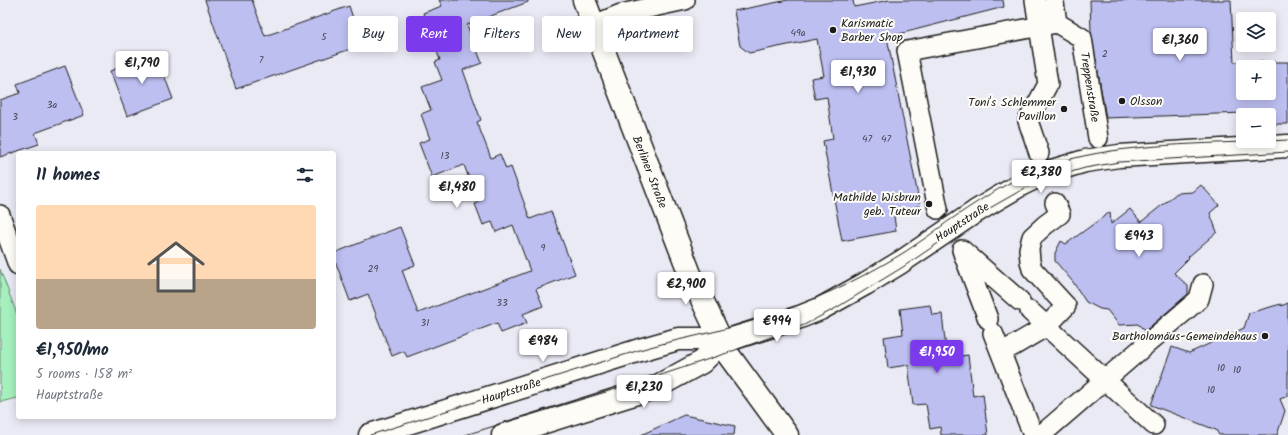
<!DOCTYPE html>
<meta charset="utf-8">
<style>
:root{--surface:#fff;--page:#f2f2f3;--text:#1f2937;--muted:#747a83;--line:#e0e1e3;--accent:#7c3aed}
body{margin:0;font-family:Kalam,sans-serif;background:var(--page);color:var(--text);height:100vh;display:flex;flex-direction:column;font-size:15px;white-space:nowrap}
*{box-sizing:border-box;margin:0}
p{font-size:13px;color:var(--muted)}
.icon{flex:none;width:22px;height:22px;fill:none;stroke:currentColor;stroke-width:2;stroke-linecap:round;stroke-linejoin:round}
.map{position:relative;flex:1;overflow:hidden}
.details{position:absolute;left:16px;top:151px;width:320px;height:268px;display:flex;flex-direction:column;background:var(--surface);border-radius:4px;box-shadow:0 2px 10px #0003}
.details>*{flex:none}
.guide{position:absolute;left:348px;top:16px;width:380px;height:36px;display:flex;gap:8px}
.tools{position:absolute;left:1236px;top:12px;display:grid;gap:8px}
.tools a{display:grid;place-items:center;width:40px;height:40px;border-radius:4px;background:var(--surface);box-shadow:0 2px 10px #0003;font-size:20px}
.price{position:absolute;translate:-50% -34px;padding:0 9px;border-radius:4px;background:#fff;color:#222;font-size:13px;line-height:26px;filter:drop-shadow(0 1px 2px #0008)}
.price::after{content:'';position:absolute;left:50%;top:24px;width:12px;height:9px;margin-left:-6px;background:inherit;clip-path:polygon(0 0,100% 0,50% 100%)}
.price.current{background:var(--accent);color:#fff}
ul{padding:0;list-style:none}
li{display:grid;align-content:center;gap:8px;height:212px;padding:0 20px}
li+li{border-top:1px solid var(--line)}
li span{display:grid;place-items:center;height:124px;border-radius:4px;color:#555}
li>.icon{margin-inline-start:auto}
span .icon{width:72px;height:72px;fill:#fffc;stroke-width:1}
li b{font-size:17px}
h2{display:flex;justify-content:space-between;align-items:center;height:48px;padding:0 20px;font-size:17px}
.tag{padding:0 14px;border-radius:4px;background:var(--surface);box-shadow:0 2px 10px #0003;font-size:14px;line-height:36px}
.tag.current{background:var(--accent);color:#fff}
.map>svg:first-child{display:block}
.green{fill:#a6f0be;stroke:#61866d}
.building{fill:#bdbff1;stroke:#1c1c1c;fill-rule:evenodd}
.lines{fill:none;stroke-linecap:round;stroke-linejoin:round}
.street-casing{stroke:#1c1c1c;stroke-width:22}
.secondary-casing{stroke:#1c1c1c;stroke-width:25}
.street{stroke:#fdfcf7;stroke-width:19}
.secondary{stroke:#fdfcf7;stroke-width:22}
.tram{stroke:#1c1c1c;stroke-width:1}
.poi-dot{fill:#1c1c1c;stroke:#fdfcf7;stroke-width:1.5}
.labels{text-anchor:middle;stroke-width:4;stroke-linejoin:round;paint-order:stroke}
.number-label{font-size:10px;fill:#444551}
.poi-label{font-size:12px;fill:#1c1c1c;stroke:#fdfcf7;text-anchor:end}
.street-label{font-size:12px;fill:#1c1c1c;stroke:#fdfcf7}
</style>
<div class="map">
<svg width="1288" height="435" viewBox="0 0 1288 435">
<rect width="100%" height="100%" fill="#eaeaf5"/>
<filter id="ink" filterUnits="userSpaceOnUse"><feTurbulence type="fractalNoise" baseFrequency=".025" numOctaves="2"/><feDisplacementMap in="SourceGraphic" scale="8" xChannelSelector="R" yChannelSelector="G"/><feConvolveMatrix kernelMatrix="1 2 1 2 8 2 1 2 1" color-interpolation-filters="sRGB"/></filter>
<g filter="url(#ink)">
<path class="green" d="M0,269L18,317V398L0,402Z"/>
<path class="building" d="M205,0H252L265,36L349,6L362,45L236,89Z
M439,0H528V2L467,25L482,63L463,70L481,120L477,122L491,158L500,154L506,169L511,167L530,219L551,211L575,274L536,289L543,306L523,314L527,323L501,333L497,323L407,357L404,351L392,356L368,294L350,301L334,258V253L400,227L415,265L402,270L418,313L530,271L513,225L496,232L492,222L483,225L475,204L478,203L464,165L432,177L419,143L430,139L421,114L431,110L422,87L442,80L435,62L440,60L423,13L442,6Z
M788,0H853L854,7L889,0H1003L1004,7L887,37L920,206L915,207L916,211L894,216L896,231L842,241L823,141L833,139L827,97L815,99L811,78L824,76L817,39L749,53L740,46L734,11Z
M1090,0H1231L1234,62H1288V124H1269V115H1245V113L1106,118L1091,32ZM1243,67H1269V93H1243Z
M156,54L173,99L127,116L110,71Z
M65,66L84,115L35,133L39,144L0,157V100L20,93L17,84Z
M1201,185L1219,205L1210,213L1217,232L1188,257L1189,258L1174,273L1188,286V294L1145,331L1138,324L1119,325L1107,310L1100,309L1086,302L1073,282L1055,261V253L1061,241L1066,244L1110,212L1111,224L1130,209L1141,222L1177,193L1193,192Z
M1288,303V396L1280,399L1285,411L1277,435H1219L1216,430L1151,405L1172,347L1189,353L1244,328L1249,313L1281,304V306Z
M930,305L932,315L942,314L947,358L968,355L973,396L983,394L988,435H941L940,427L930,429L926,404L913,405L908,365L888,368L884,337L903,334L900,309Z
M684,415L735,426L734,435H641Z"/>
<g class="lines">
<defs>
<path id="street" d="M1035,0L1048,84L1028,121L1039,153
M1054,3L1057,23L1082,38L1098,138
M594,25L621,14L685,0
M938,209L907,51L1057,23
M0,215L18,265
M962,250L1020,301
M963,253L988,319
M1030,311L1154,425
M993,333L1033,435
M1001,353L1047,326L1066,306L1032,269L1030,261L1029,249L1032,237L1045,225L1060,214L1055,203
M1041,435L1199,299L1203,284"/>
<path id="secondary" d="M584,0L690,274L727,353L787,435
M370,435L643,349L678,339H700L722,342L800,317L820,309L865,284L901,262L975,212L998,198L1022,184L1045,173L1085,161L1119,156L1288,146
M503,435L656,387L702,362L722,342"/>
</defs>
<use href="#street" class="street-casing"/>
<use href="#secondary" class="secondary-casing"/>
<use href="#street" class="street"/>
<use href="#secondary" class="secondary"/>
<path class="tram" d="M1269,141L1288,140
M370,435L643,349C667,342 692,337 717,331C770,317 822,298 870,272C886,263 903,254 918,243C931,235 943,224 956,216C984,197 1013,179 1044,167C1112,143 1191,145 1262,141
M465,435L658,376L727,353L804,325L836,308L903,267L990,208L1025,188L1047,179L1085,168L1119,162L1288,152"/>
</g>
</g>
<g class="poi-dot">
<circle cx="833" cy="30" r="4"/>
<circle cx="1122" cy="101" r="4"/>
<circle cx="1064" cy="109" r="4"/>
<circle cx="929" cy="204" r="4"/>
<circle cx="1265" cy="336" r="4"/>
</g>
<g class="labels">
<g class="number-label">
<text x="798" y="36">49a</text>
<text x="324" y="40">5</text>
<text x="1105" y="57">2</text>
<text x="261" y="63">7</text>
<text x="52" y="108">3a</text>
<text x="15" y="120">3</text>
<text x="867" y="142">47</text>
<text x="886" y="142">47</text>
<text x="445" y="159">13</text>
<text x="543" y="251">9</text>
<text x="373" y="272">29</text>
<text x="502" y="306">33</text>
<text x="425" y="326">31</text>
<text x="1221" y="371">10</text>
<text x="1237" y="373">10</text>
<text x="1211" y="393">10</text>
</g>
<g class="poi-label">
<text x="841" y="27" text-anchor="start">Karismatic<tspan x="841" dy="14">Barber Shop</tspan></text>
<text x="1130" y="105" text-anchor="start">Olsson</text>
<text x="1056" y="106">Toni's Schlemmer<tspan x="1056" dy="14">Pavillon</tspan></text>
<text x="921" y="201">Mathilde Wisbrun<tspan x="921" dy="14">geb. Tuteur</tspan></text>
<text x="1257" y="340">Bartholomäus-Gemeindehaus</text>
</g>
<g class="street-label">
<text transform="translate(1090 87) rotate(81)" y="4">Treppenstraße</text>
<text transform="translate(650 172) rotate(69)" y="4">Berliner Straße</text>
<text transform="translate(962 222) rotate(-33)" y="4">Hauptstraße</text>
<text transform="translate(511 391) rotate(-18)" y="4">Hauptstraße</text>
</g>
</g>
</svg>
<div class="tools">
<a><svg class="icon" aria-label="layers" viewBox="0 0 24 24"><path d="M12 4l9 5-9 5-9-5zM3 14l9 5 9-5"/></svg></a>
<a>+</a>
<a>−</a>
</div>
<b class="price" style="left:1180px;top:62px">€1,360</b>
<b class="price" style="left:142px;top:85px">€1,790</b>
<b class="price" style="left:858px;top:94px">€1,930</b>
<b class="price" style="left:1041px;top:194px">€2,380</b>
<b class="price" style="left:457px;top:209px">€1,480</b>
<b class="price" style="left:1139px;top:258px">€943</b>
<b class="price" style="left:686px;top:306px">€2,900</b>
<b class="price" style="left:777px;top:343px">€994</b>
<b class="price" style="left:543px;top:363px">€984</b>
<b class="price current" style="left:937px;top:374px">€1,950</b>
<b class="price" style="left:644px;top:409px">€1,230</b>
<div class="guide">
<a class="tag">Buy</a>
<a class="tag current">Rent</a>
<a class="tag">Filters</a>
<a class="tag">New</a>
<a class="tag">Apartment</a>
</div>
<section class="details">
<h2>11 homes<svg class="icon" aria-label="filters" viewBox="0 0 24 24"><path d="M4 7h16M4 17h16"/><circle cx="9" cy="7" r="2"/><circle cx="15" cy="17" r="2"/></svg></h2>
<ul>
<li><span style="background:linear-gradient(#ffd9b3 60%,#b9a48a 0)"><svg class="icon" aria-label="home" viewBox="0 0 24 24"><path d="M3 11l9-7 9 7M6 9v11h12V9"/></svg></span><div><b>€1,950/mo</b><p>5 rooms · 158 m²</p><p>Hauptstraße</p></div></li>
</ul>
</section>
</div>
